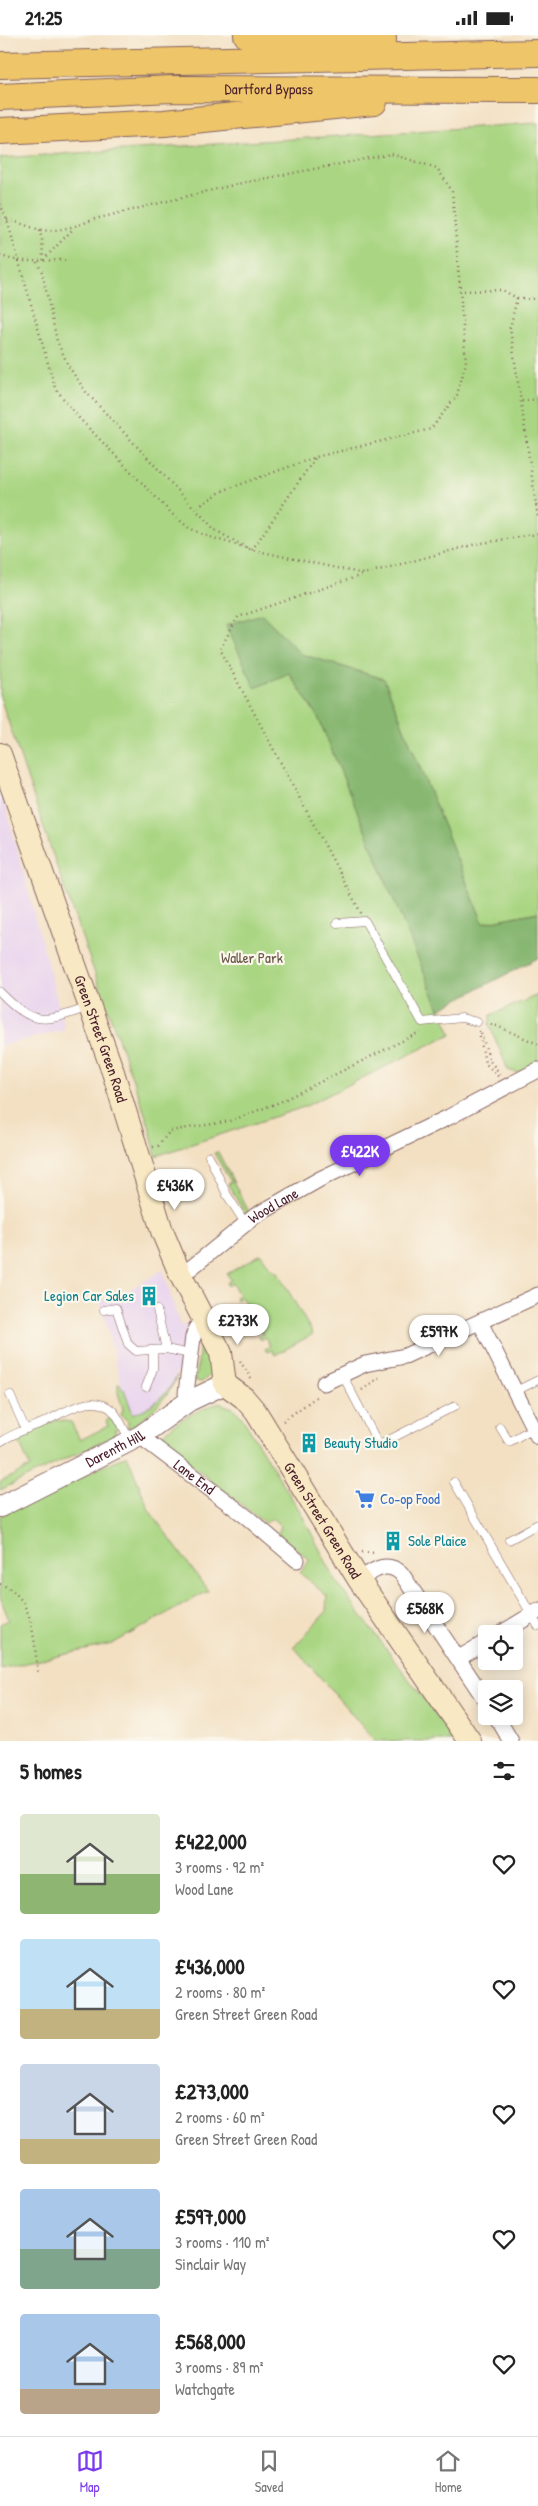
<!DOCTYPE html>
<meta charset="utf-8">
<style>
:root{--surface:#fff;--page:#f6f6f6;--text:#222;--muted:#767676;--line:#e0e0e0;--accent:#7c3aed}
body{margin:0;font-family:"Patrick Hand",sans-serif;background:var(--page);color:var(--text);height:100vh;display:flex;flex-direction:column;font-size:19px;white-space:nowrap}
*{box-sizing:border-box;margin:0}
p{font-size:16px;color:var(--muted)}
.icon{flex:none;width:28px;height:28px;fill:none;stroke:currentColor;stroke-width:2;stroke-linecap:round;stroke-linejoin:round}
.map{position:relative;height:1706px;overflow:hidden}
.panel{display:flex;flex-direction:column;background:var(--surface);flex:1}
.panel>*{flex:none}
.tools{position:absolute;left:478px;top:1590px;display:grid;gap:10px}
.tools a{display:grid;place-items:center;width:45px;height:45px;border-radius:5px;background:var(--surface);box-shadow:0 2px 12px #0003;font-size:25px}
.price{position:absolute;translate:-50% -42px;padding:0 11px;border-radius:18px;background:#fff;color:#222;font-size:16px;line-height:32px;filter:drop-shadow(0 1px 2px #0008)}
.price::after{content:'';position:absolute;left:50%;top:30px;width:15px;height:11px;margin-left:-8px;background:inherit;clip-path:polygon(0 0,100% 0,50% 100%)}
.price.current{background:var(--accent);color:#fff}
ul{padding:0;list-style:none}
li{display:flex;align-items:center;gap:15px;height:125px;padding:0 20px}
li span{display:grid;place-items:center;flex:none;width:140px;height:100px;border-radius:5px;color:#555}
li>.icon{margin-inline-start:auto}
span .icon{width:60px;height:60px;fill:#fffc;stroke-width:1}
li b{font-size:21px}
h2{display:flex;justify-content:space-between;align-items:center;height:60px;padding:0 20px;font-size:21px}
.status{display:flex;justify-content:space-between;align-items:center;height:35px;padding:0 25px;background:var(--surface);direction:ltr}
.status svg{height:14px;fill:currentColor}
.menu{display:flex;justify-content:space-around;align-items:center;height:70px;border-top:1px solid var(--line);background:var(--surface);font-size:14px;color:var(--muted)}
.menu a{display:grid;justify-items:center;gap:2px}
.menu .current{color:var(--accent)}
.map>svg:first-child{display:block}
.built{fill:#e8d2ee}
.green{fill:#aad683;stroke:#7a7a57}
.forest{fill:#87b771;stroke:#686b4e}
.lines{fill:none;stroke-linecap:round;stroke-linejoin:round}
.service-casing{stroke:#856360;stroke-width:9}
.minor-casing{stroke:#856360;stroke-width:17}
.tertiary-casing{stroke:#856360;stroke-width:22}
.secondary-casing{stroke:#856360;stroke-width:24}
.trunk-casing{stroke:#856360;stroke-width:28}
.path{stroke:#856360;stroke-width:2.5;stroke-dasharray:1 4;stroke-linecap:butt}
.service{stroke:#fff;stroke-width:8}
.minor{stroke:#fff;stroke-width:15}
.tertiary{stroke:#fff;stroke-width:20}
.secondary{stroke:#f8e8c3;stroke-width:22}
.trunk{stroke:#eec569;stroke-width:26}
.labels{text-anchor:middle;stroke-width:4.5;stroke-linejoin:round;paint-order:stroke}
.street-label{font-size:15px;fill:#4a1f2b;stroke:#fbf7ec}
.park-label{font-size:15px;fill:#675645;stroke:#fbf7ec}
.culture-label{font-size:15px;fill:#0d838f;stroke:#fbf7ec;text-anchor:start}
.shop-label{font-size:15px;fill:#366cbe;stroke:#fbf7ec;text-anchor:start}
</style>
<div class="status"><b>21:25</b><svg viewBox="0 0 49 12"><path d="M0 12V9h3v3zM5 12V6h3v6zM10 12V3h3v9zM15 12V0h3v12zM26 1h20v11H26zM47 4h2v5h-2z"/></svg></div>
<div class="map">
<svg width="538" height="1706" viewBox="0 0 538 1706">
<rect width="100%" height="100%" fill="#fbf7ec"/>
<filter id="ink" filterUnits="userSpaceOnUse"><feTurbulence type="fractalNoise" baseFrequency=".02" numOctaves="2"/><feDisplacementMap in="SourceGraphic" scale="10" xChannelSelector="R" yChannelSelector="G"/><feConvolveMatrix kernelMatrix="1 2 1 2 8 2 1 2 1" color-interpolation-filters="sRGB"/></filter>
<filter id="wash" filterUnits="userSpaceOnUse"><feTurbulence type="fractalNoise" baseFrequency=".0096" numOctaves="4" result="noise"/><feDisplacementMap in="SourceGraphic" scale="20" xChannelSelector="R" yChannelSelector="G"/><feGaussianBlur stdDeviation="1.12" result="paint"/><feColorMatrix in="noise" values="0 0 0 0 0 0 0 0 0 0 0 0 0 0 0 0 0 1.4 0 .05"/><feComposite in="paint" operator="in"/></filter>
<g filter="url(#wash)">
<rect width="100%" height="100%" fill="#f3e0c2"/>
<path class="built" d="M0,750L65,995L0,1011Z
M163,1235L180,1291L188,1287L180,1331L172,1351L161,1364L148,1373L132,1380L128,1376L100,1266L129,1255Z"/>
<path class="green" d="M538,88V877L483,888L384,644L300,619L262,579L289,638L318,682L451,999L304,1072L156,1121L149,1090L59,838L0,662V123Z
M538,960V1027L518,1038L508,1035L489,989L491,980Z
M218,1117L249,1177L245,1179L228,1149L231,1147L214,1118Z
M261,1219L270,1232L278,1238L313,1299L275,1320L272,1315L267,1317L265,1314L270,1311L265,1302L260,1305L258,1302L263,1299L257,1290L252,1293L250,1289L255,1286L249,1275L243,1276L247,1271L241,1262L237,1265L235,1262L239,1260L232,1248L228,1251L226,1248L231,1245L227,1239Z
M201,1302L212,1320V1338L202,1347L196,1346L194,1339H197L200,1307L196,1305Z
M177,1341C167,1365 149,1380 128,1394V1386L121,1380L123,1374L118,1358V1349L120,1348L122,1354H124L133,1379C154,1371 166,1361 177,1341Z
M219,1368L233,1373L241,1381L301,1478L337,1548L455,1706H375L294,1612L326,1577L327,1561L300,1538L310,1525L278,1499L281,1491L273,1484L265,1488L161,1406C166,1389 202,1373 219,1368Z
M109,1384H112L117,1392L114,1401L0,1455V1447L30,1432L17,1402L57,1385L71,1387L80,1405L108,1391L106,1386Z
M127,1420L149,1475L208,1556L112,1609L0,1634V1589L9,1585L0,1562V1481Z"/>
<path class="forest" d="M262,579L301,619L384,644L483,888L538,877V923L439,974L318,682L289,638L255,653L226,590Z"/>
</g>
<g filter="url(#ink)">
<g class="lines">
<defs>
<path id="service" d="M337,888L365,886L422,987L462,983L477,987
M0,957C35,993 45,987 89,972
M209,1121L227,1160L245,1188
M104,1275L116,1273L128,1309L136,1316L166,1314L190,1319
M157,1275L166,1314
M342,1339L379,1410L455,1371
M146,1352L153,1334V1316
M514,1357L538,1345
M10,1360L25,1393
M500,1392L509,1407L533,1393
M0,1407C14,1398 27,1394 42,1388C62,1379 92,1356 113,1376C120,1383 125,1397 130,1406
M454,1447L538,1591
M509,1505L538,1489"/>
<g id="minor">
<path id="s1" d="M180,1239L191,1233L255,1181L320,1144L449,1082L538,1035"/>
<path d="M480,1287L538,1402"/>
<path d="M324,1348L365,1329L405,1321L538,1260"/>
<path d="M189,1366L186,1358L193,1302L196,1293L204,1288"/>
<path id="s2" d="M140,1401L248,1483L297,1525"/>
<path d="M359,1545C373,1536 385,1525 401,1538L486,1666"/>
<path d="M500,1599L538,1576"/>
<path d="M459,1623L486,1607"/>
<path d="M496,1681L511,1706"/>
</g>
<g id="tertiary">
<path id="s3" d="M0,1472L140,1401L189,1366L225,1349"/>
</g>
<g id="secondary">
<path id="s4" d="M0,719L113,1037L162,1196L180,1239L221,1318L225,1349L244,1363L256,1377L359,1545L470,1706"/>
</g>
<g id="trunk">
<path d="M247,0L383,4"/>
<path d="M0,30L538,18"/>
<path id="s5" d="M0,62L172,54L538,55"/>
<path d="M0,96L164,88L374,67"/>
</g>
</defs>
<use href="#service" class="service-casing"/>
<use href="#minor" class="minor-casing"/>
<use href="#tertiary" class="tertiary-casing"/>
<use href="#secondary" class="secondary-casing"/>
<use href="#trunk" class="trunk-casing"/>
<path class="path" d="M0,169L7,185L55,353L78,382L172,479L189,493L210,502L253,515L364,539L476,509L538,499
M7,185C18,187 27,191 37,194C53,199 80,190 95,184L237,149L391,119L437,133L452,156L466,328L457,360L431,394L316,422L222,456L195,474
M39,195L42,204L43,224
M0,220C22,231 45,223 68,226
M43,225L74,193
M37,227L42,237L57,306L69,332L86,357L215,495L247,513
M459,256L502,255L517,263L538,264
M517,263L510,293L538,483
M522,366L538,364
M252,515L315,423
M361,878L220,614L238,582L362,540
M486,989L497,991L538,1009
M479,996L485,1028L499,1042
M481,998L490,1026L501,1040
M153,1112L158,1111L170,1096L230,1086L280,1067L420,997
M240,1326L253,1347
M362,1355L382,1340
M283,1386L319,1360
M362,1517L376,1518
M0,1549C35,1561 34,1608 38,1639"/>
<use href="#service" class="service"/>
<use href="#minor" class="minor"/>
<use href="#tertiary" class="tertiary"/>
<use href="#secondary" class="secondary"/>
<use href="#trunk" class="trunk"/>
</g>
</g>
<defs>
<symbol id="building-bare" viewBox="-9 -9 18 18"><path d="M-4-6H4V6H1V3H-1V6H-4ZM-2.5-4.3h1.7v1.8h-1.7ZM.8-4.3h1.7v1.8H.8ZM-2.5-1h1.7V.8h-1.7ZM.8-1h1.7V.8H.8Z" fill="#0f9aa8" stroke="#fbf7ec" stroke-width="2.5" paint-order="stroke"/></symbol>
<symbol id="supermarket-bare" viewBox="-9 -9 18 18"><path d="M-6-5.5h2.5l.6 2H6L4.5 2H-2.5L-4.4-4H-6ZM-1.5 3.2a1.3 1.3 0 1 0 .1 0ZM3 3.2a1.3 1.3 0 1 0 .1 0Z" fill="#3f7fe0" stroke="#fbf7ec" stroke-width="2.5" paint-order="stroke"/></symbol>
</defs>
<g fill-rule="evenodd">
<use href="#building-bare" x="135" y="1247" width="28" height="28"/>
<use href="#building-bare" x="295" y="1394" width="28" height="28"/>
<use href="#supermarket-bare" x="351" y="1450" width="28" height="28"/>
<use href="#building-bare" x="379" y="1492" width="28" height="28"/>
</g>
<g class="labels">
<g class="street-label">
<text dy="5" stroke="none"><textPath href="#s5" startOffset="269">Dartford Bypass</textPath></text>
<text dy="5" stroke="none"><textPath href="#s4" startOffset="302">Green Street Green Road</textPath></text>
<text dy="5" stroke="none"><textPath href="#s1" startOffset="116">Wood Lane</textPath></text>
<text dy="5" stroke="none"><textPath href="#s3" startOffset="129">Darenth Hill</textPath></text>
<text dy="5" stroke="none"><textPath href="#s2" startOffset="68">Lane End</textPath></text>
<text dy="5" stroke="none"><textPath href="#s4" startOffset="840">Green Street Green Road</textPath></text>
</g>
<g class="park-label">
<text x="252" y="928">Waller Park</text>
</g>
<g class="culture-label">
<text x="134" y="1266" text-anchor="end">Legion Car Sales</text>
<text x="324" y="1413">Beauty Studio</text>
<text x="408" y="1511">Sole Plaice</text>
</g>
<g class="shop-label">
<text x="380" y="1469">Co-op Food</text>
</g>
</g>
</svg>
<div class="tools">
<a><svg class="icon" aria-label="locate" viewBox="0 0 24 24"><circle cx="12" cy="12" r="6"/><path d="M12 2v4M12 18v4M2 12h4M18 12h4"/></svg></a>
<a><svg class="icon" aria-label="layers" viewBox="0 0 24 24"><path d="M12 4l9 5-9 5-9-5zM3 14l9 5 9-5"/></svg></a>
</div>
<b class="price current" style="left:360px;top:1142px">£422K</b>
<b class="price" style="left:175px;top:1176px">£436K</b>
<b class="price" style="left:238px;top:1311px">£273K</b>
<b class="price" style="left:439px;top:1322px">£597K</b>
<b class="price" style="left:425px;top:1599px">£568K</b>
</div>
<section class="panel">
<h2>5 homes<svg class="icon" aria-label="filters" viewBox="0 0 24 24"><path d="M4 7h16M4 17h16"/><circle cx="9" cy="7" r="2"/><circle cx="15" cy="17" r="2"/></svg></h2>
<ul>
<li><span style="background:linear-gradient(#dfe7d0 60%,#8fb573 0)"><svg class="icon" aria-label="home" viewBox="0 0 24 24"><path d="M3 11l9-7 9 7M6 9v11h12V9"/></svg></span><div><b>£422,000</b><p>3 rooms · 92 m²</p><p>Wood Lane</p></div><svg class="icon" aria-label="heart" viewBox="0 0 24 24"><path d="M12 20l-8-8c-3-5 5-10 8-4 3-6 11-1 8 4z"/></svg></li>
<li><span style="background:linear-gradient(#bfe0f5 70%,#c2b280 0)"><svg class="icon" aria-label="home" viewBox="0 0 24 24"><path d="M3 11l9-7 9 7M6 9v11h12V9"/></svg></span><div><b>£436,000</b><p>2 rooms · 80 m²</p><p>Green Street Green Road</p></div><svg class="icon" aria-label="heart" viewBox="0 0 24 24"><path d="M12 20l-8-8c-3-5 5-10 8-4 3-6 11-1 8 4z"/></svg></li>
<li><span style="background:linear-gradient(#c9d6e8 75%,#c2b280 0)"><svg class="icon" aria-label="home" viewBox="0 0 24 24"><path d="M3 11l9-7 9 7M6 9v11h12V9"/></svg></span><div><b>£273,000</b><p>2 rooms · 60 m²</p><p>Green Street Green Road</p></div><svg class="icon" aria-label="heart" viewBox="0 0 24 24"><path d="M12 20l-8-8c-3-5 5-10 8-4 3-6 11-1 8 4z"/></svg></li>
<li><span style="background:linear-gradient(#a9c7e8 60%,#7fa58c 0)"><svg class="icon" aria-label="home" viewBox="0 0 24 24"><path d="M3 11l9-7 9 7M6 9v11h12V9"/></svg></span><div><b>£597,000</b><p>3 rooms · 110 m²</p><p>Sinclair Way</p></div><svg class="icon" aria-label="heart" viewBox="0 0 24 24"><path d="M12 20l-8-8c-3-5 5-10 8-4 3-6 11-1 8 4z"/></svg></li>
<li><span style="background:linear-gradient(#a9c7e8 75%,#b9a48a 0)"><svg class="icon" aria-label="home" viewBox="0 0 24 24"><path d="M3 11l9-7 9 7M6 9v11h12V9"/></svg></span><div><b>£568,000</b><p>3 rooms · 89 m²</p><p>Watchgate</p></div><svg class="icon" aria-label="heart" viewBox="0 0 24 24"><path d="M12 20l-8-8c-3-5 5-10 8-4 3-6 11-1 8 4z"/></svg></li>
</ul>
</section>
<nav class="menu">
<a class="current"><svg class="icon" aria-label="map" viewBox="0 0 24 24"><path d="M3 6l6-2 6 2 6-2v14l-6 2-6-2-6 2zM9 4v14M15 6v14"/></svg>Map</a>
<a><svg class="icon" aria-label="saved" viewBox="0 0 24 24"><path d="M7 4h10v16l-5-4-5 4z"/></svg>Saved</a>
<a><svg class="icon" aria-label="home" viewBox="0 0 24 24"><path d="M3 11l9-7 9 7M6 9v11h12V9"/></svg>Home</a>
</nav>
